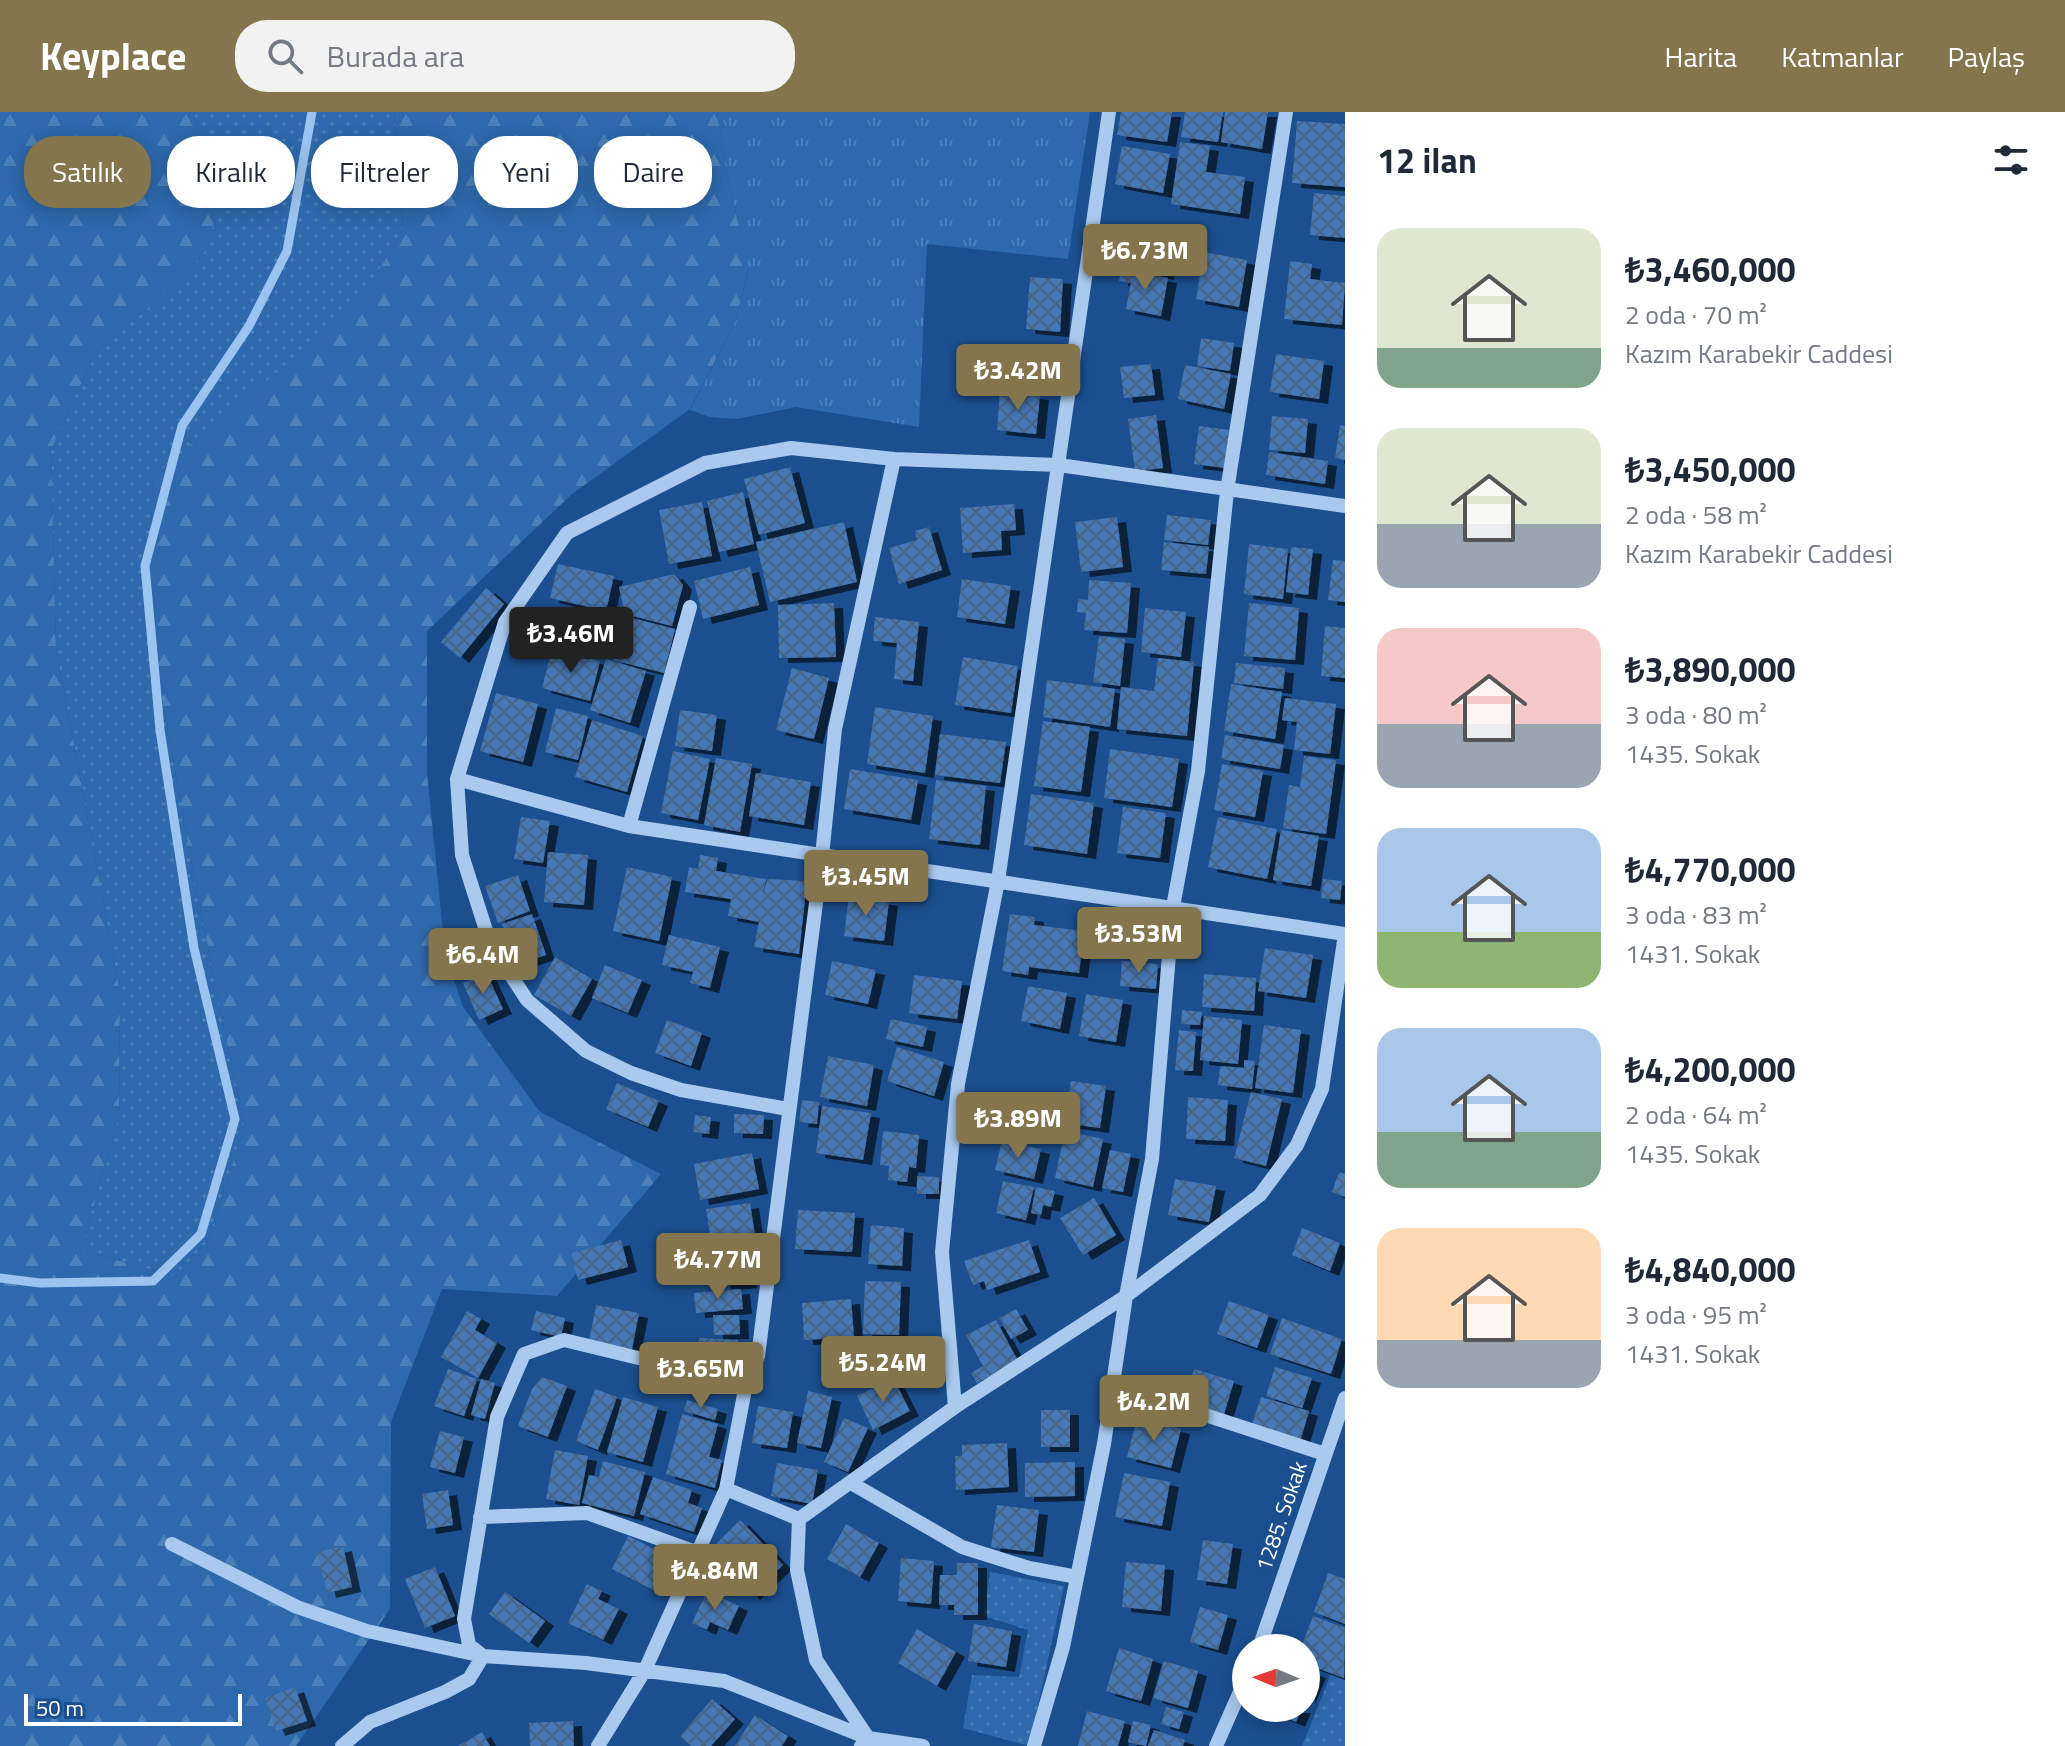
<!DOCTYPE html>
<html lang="tr">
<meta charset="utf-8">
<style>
:root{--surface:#fff;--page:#f2f2f3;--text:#1f2937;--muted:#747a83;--accent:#84754c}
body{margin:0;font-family:"Titillium Web",sans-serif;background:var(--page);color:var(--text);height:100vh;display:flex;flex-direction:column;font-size:30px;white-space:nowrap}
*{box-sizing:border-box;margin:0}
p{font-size:26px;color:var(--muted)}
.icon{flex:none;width:44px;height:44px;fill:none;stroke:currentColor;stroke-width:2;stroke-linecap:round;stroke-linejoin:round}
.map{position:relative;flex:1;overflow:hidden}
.details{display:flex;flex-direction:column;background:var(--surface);width:720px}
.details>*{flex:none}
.guide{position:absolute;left:24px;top:24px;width:760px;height:72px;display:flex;gap:16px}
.needle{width:52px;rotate:272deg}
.controls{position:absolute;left:1232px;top:1522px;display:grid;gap:16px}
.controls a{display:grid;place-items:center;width:88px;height:88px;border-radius:50%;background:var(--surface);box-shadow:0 4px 20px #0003;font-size:40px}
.scale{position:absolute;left:24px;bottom:20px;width:218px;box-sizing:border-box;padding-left:8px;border:4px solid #fff;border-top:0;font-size:22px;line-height:28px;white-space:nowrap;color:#fff;-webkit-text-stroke:6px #1b4f8f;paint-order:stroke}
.price{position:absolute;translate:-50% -68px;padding:0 18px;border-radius:8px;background:var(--accent);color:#fff;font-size:26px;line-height:52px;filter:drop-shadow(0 2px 4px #0008)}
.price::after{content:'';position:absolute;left:50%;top:48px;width:24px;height:18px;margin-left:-12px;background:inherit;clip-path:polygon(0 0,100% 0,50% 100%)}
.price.current{background:#222;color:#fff}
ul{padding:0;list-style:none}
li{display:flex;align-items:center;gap:24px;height:200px;padding:0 32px}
li span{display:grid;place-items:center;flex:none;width:224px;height:160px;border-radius:24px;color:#555}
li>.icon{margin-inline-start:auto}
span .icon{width:96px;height:96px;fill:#fffc;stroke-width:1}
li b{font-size:34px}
h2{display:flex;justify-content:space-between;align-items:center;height:96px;padding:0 32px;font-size:34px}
.pill{padding:0 28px;border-radius:32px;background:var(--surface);box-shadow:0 4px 20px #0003;font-size:28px;line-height:72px}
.pill.current{background:var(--accent);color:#fff}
header{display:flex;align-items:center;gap:48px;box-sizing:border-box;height:112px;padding:0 40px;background:var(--accent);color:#fff}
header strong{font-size:38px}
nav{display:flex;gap:44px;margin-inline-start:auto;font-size:28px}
.search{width:560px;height:72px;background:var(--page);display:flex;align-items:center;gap:20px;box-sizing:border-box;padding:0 28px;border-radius:32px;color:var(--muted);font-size:30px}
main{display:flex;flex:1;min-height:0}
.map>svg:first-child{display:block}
.grass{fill:url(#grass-dots)}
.forest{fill:url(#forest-firs)}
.park{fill:url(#park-tufts)}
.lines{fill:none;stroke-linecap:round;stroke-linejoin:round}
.stream{stroke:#9cc4f0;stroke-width:9}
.building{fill:url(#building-cross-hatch);filter:url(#shadow)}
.minor{stroke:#a9c9ee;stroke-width:14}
.labels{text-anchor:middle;stroke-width:7;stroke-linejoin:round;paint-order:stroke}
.street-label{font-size:22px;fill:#fff;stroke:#1b4f8f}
</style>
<header>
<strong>Keyplace</strong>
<div class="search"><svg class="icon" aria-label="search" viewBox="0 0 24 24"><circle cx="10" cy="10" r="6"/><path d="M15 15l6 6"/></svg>Burada ara</div>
<nav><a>Harita</a><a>Katmanlar</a><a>Paylaş</a></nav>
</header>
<main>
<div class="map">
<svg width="1345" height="1634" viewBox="0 0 1345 1634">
<defs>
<pattern id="grass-dots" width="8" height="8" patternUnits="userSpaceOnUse" patternTransform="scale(2)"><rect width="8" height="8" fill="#2e69ad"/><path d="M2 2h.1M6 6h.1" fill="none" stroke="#4d80b9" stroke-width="1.8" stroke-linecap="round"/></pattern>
<pattern id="forest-firs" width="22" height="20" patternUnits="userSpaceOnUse" patternTransform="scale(2)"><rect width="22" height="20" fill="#2e69ad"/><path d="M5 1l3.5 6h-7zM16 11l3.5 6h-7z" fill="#4d80b9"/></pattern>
<pattern id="park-tufts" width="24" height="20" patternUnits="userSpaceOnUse" patternTransform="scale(2)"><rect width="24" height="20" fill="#2e69ad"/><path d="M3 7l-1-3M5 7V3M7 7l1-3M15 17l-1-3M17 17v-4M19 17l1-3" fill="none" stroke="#4d80b9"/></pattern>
<pattern id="building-cross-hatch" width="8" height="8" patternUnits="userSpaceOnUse" patternTransform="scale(2)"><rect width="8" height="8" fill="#4478b7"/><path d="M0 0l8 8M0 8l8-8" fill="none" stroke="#486282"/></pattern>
<filter id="shadow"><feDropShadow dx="9" dy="5" stdDeviation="0" flood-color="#0009"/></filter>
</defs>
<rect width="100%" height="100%" fill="#1b4f8f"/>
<path class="grass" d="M193,0H394L403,117L361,189L153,366L148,509L198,786L244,1014L208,1129L178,1165L81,1138L119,1004L120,880L56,536L51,338L96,239L168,180L209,135L202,27Z
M990,1460L1064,1474L1029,1634L963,1616L972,1563L1019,1565L1028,1518L984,1504Z
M1336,1549L1345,1553V1634H1302Z"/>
<path class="forest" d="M0,0H193L215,64L214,107L209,135L168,180L96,239L51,338L56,536L120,880L119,1004L81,1138L178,1165L208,1129L244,1014L198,786L148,509L153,365L361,189L403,117L394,0H717L727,63L749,155L735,211L690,297L572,382L427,519V661L445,840L463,895L540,1000L661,1062L557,1184L442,1177L391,1310L390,1497L296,1634H0Z"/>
<path class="park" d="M717,0H1090L1068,147L927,132L919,315L796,295L737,307L710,305L690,298L735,211L749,156L727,63Z"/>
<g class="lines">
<path class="stream" d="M0,1166L40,1171L153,1169L201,1122L235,1007L194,836L160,618L145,454L182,314L249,214L287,139L312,0"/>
</g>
<path class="building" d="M1121,0H1172L1167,30L1117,23Z
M1185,0H1223L1218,30L1181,25Z
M1225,0H1268L1262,37L1221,30Z
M1297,9L1345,12V75L1292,71Z
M1180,30L1210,34L1206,60L1245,65L1240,102L1171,92Z
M1122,34L1170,42L1163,81L1115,72Z
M1314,81L1345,84V126L1310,123Z
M1124,123L1171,132L1165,163L1127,156L1128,147L1120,145Z
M1204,140L1247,148L1239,195L1196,187Z
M1290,149L1312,152L1310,167L1345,171L1342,213L1284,207Z
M1121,158L1168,166L1161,204L1126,197L1131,171L1119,169Z
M1030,165L1063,167L1060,220L1026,217Z
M1201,226L1234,231L1230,259L1197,254Z
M1004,236L1044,240L1040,279L1001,274Z
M1276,242L1324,249L1319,287L1270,280Z
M1151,252L1155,283L1124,286L1120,255Z
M1185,253L1231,262L1224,297L1178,287Z
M1000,279L1040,283L1036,322L997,318Z
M1156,303L1163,356L1135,359L1128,307Z
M1272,304L1308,307L1305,341L1269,338Z
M1340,313L1345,314V348L1335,346Z
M1199,314L1230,318L1225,356L1194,352Z
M1269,340L1328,349L1325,372L1266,363Z
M790,355L805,411L759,423L744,367Z
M743,380L754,432L719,440L707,389Z
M702,390L712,444L669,452L659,398Z
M1014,392L1016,418L1001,419L1002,438L963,441L960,396Z
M1167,403L1211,408L1208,433L1164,428Z
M1117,405L1123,455L1081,460L1075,410Z
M844,410L857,470L770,490L756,430Z
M929,415L942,458L899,472L889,436L917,428L915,419Z
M1164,430L1209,435L1206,462L1161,458Z
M1249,432L1288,437L1283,487L1244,482Z
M1291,435L1313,437L1308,483L1286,480Z
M1333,448L1345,449V490L1328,488Z
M558,452L614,464L606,499L550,486Z
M750,455L759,493L703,507L694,469Z
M674,462L683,473L672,514L625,502L619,475Z
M962,467L1011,474L1005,512L957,505Z
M1089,468L1131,471L1127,521L1084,518L1086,501L1077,500L1078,487L1088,488Z
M486,476L504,492L460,546L441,530Z
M834,491L836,545L779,546L778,493Z
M1249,491L1299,496L1295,548L1244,544Z
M568,495L608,505L601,536L561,527Z
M1145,496L1186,500L1181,545L1141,540Z
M624,504L675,517L664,561L613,548Z
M875,505L919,510L913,569L894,567L897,531L873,529Z
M1325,514L1345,516V566L1321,564Z
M1099,524L1125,527L1120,574L1093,570Z
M552,537L600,549L590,589L542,576Z
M963,545L1018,554L1011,601L955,593Z
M1158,546L1194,550L1187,624L1117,617L1121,575L1154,579Z
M606,547L646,559L630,611L590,598Z
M1236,551L1285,556L1283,577L1234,571Z
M792,556L829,566L814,627L776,618Z
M1047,568L1115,577L1110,615L1043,605Z
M1231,572L1282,580L1275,627L1224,619Z
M496,581L538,592L523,650L480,639Z
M1285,586L1336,592L1330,642L1294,638L1297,610L1282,608Z
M875,595L933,604L925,661L867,652Z
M556,596L588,604L578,648L545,640Z
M680,598L717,603L712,639L675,634Z
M592,608L643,624L627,680L575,665Z
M1043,609L1090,615L1081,680L1034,674Z
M940,622L1006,630L1000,671L935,663Z
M1225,623L1284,633L1280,657L1221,647Z
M1110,637L1179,647L1172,695L1104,686Z
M673,639L710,647L698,708L661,701Z
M1304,644L1336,648L1326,722L1283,716L1289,673L1300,675Z
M716,646L752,652L740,720L704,713Z
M1222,652L1263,659L1255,705L1214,698Z
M850,657L918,668L911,708L844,697Z
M756,661L811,670L804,713L749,704Z
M936,668L986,674L980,733L929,727Z
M1031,682L1094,691L1087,742L1024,733Z
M1123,695L1166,701L1160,746L1117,741Z
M521,705L550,709L543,751L514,747Z
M1218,705L1277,717L1267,767L1208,755Z
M1281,718L1319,724L1311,774L1273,768Z
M548,740L588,743L584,793L544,790Z
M700,743L718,746L716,759L766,767L762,787L767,767L807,769L799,842L754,835L759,810L728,804L731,787L685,780L689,755L698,757Z
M627,755L672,765L659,829L613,819Z
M518,763L530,799L498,811L485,774Z
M1323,767L1342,769L1340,788L1321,786Z
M849,783L889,789L884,829L844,824Z
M532,802L546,843L516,853L502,812Z
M1010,802L1035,805L1034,813L1084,819L1079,861L1029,855L1028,863L1002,859Z
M669,823L720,835L710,876L690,871L693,860L662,853Z
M1265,836L1313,843L1306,886L1258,879Z
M555,845L592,867L571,904L534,883Z
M832,849L876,858L868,892L825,883Z
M1122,849L1158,852L1156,877L1120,874Z
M605,853L642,868L628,901L592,886Z
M486,860L503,897L479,908L463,871Z
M1204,862L1256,866L1254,899L1202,895Z
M914,863L962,869L957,907L909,901Z
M1028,874L1067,881L1060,917L1021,909Z
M1086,882L1123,888L1116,930L1079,924Z
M1182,898L1202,900L1200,913L1181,912Z
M1204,904L1242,908L1238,952L1200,948Z
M891,907L927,915L923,935L886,927Z
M667,908L702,921L691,954L655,941Z
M1264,913L1301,918L1293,981L1255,976Z
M1179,918L1196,920L1193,959L1175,958Z
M897,935L944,950L934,984L887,969Z
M828,944L874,953L867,994L820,985Z
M1244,948L1255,949L1252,977L1218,973L1220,954L1244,956Z
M1071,969L1106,974L1100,1016L1064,1011Z
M617,971L659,989L648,1015L606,997Z
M1251,980L1282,987L1266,1054L1234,1046Z
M1188,985L1228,988L1225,1029L1186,1027Z
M1017,986H1046V1010L1018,1011Z
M802,988L819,990L817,1012L799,1010Z
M822,994L871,1001L863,1048L816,1041Z
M734,1002L764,1003L763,1022L734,1021Z
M695,1003L711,1005L709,1022L693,1020Z
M883,1019L919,1023L916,1056L909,1055L907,1070L888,1068L889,1054L880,1053Z
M1065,1019L1103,1027L1093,1075L1055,1066Z
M1002,1029L1041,1037L1034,1067L995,1058Z
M1110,1038L1131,1042L1123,1080L1102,1076Z
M752,1041L759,1077L700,1088L694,1052Z
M1339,1060L1345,1062V1085L1332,1080Z
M917,1064L939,1065V1082H917Z
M1175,1067L1216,1074L1209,1110L1168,1103Z
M1003,1069L1034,1075L1026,1108L996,1101Z
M1036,1075L1055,1079L1051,1095L1043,1093L1041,1103L1031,1101Z
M1094,1086L1116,1123L1083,1143L1060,1106Z
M750,1091L756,1130L712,1136L706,1097Z
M798,1098L855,1101L852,1140L795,1137Z
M871,1113L904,1116L902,1154L868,1152Z
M1302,1116L1340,1131L1330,1159L1292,1143Z
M621,1128L628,1155L578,1168L571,1141Z
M1029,1128L1040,1160L987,1178L984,1169L973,1173L964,1149Z
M746,1142L748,1171L722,1174L719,1144Z
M865,1169L901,1170L899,1223L863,1222Z
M741,1177L743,1197L696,1201L694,1181Z
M851,1187L854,1225L804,1228L802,1191Z
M1229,1189L1269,1203L1257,1236L1217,1222Z
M596,1193L639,1201L632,1237L589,1229Z
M1016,1197L1028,1218L1011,1227L999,1206Z
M467,1199L481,1207L475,1218L497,1231L478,1266L441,1245Z
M536,1199L565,1206L561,1225L531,1218Z
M713,1203H739L740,1222L714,1223Z
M1282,1206L1342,1227L1331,1262L1270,1242Z
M996,1208L1018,1249L977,1271L971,1261L983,1254L966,1223Z
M699,1226L738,1228L737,1255L697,1254Z
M894,1227V1262H854V1228Z
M1275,1255L1312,1266L1302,1296L1266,1284Z
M448,1257L477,1267L464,1304L434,1294Z
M1194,1257L1234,1269L1224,1302L1184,1290Z
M542,1265L567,1274L548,1325L518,1314L532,1277Z
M893,1266L910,1299L873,1318L857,1284Z
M481,1267L495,1271L485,1307L471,1303Z
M595,1277L617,1285L598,1338L576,1329Z
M808,1279L832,1285L821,1336L797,1331Z
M623,1285L658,1295L643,1350L607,1340Z
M1261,1285L1309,1299L1300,1330L1251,1315Z
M687,1288L718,1297L715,1308L684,1299Z
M758,1294L793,1300L787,1336L752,1331Z
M1041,1298H1070V1335H1041Z
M682,1302L718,1312L709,1345L722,1348L715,1376L666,1362Z
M844,1306L868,1316L848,1360L824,1350Z
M1137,1306L1181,1317L1171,1356L1127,1345Z
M440,1319L464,1325L455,1361L430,1355Z
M1007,1331L1009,1375L956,1378L955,1344H962V1333Z
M555,1338L588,1344L579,1393L546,1387Z
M603,1349L645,1360L634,1404L582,1391L589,1363L599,1365Z
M1075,1350V1384L1025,1385V1351Z
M777,1351L818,1358L812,1392L771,1384Z
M1124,1361L1170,1370L1162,1414L1115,1405Z
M653,1365L692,1378L688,1391L702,1396L694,1420L640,1402Z
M448,1378L453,1413L427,1417L422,1382Z
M997,1393L1039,1398L1034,1440L991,1435Z
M740,1408L783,1453L751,1483L725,1455L719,1461L708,1449L720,1437L716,1432Z
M846,1412L879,1431L860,1465L827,1447Z
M628,1424L669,1444L653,1478L612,1457Z
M1203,1428L1233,1432L1227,1472L1197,1468Z
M343,1434L352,1475L327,1481L317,1440Z
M901,1446L934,1449L931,1492L898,1489Z
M1126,1450L1165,1453L1161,1499L1122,1495Z
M957,1451H978V1503H954V1493H939L940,1463H957Z
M435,1455L455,1504L425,1516L405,1467Z
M1328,1461L1345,1467V1512L1314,1500Z
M587,1472L602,1479L598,1487L619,1497L603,1528L568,1511Z
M707,1479L739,1494L728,1518L710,1510L707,1518L692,1511Z
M505,1480L545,1509L529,1531L489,1502Z
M1200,1495L1228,1503L1218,1538L1190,1530Z
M1313,1504L1345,1516L1344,1566L1306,1552V1536H1301Z
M974,1512L1012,1519L1006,1555L968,1549Z
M917,1517L956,1540L937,1574L898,1551Z
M1119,1536L1153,1547L1141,1589L1106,1579Z
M1164,1549L1198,1559L1188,1596L1153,1586Z
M1306,1557L1317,1561L1306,1587Z
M295,1575L307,1609L276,1619L265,1586Z
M712,1587L735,1607L711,1634H691L680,1624Z
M1166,1595L1184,1600L1179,1617L1161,1612Z
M1263,1596H1302L1296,1610Z
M1087,1599L1125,1609L1118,1634H1078Z
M755,1603L788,1624L782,1634H735Z
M573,1609L574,1634H530L529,1611Z
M1133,1609L1151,1613L1146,1634L1128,1630Z
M1154,1618L1185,1628L1183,1634H1148Z
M482,1620L490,1634H458Z"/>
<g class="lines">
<path class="minor" d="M894,347L835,617L822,744L758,1244L746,1272L564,1228L524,1242L497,1305L464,1507L469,1533L483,1544L586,1551L724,1569L868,1626L923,1634
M457,667L629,714L1345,822
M629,714L690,495
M788,997L681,978L631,961L586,939L527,888L490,831L462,743L457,667L505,510L567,421L705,351L791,336L894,347L1059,353L1345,394
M1113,1273L1325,1342
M955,1295L1126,1184L1152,1047L1173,795L1198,659L1227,379L1286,0
M851,1371L962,1435L1029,1456L1077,1465
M726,1377L799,1407
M480,1405L587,1401L699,1441
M172,1432L297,1495L367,1519L483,1544L469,1567L445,1580L370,1610L342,1634
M1259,1536L1345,1286
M598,1634L645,1558L726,1377L746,1272
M861,1634L868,1626L816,1548L797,1458L799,1407L955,1295L942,1140L958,972L998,769L1109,0
M1034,1634L1063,1535L1104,1332L1126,1184L1260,1083L1297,1033L1322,977L1345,822
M1216,1634L1246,1566"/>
</g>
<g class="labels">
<g class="street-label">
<text transform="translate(1281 1404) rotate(-71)" y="8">1285. Sokak</text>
</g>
</g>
</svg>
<div class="controls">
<a><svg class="needle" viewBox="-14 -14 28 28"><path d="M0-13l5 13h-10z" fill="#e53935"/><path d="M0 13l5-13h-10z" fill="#747a83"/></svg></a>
</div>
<div class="scale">50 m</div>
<b class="price" style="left:1145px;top:180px">₺6.73M</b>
<b class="price" style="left:1018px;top:300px">₺3.42M</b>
<b class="price current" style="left:571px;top:563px">₺3.46M</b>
<b class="price" style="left:866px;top:806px">₺3.45M</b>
<b class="price" style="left:1139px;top:863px">₺3.53M</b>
<b class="price" style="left:483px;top:884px">₺6.4M</b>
<b class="price" style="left:1018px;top:1048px">₺3.89M</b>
<b class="price" style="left:718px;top:1189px">₺4.77M</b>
<b class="price" style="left:883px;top:1292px">₺5.24M</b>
<b class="price" style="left:701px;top:1298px">₺3.65M</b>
<b class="price" style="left:1154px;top:1331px">₺4.2M</b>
<b class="price" style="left:715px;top:1500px">₺4.84M</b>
<div class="guide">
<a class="pill current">Satılık</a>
<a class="pill">Kiralık</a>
<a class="pill">Filtreler</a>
<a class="pill">Yeni</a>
<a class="pill">Daire</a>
</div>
</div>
<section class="details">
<h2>12 ilan<svg class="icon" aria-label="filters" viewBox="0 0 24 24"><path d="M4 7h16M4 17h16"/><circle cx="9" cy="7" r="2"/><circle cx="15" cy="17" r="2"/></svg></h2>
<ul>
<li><span style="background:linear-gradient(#dfe7d0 75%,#7fa58c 0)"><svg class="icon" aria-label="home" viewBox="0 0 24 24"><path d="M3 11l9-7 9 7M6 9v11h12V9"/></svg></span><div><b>₺3,460,000</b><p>2 oda · 70 m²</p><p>Kazım Karabekir Caddesi</p></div></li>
<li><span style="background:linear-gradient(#dfe7d0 60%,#9aa5b1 0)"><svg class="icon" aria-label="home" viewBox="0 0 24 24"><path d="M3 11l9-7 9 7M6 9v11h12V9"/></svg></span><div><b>₺3,450,000</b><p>2 oda · 58 m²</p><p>Kazım Karabekir Caddesi</p></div></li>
<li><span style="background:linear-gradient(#f6c9c9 60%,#9aa5b1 0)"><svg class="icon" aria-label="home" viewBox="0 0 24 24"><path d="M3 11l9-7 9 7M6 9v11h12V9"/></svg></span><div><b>₺3,890,000</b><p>3 oda · 80 m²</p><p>1435. Sokak</p></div></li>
<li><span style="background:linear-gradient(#a9c7e8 65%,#8fb573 0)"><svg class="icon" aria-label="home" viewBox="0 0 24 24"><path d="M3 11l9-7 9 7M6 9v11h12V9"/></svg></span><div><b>₺4,770,000</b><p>3 oda · 83 m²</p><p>1431. Sokak</p></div></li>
<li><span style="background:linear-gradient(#a9c7e8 65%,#7fa58c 0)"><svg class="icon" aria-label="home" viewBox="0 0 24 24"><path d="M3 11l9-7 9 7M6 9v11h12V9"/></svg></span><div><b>₺4,200,000</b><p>2 oda · 64 m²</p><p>1435. Sokak</p></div></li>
<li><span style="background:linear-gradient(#ffd9b3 70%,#9aa5b1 0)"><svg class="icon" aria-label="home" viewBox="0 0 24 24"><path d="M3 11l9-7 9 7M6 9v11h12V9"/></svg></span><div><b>₺4,840,000</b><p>3 oda · 95 m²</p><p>1431. Sokak</p></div></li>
</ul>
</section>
</main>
